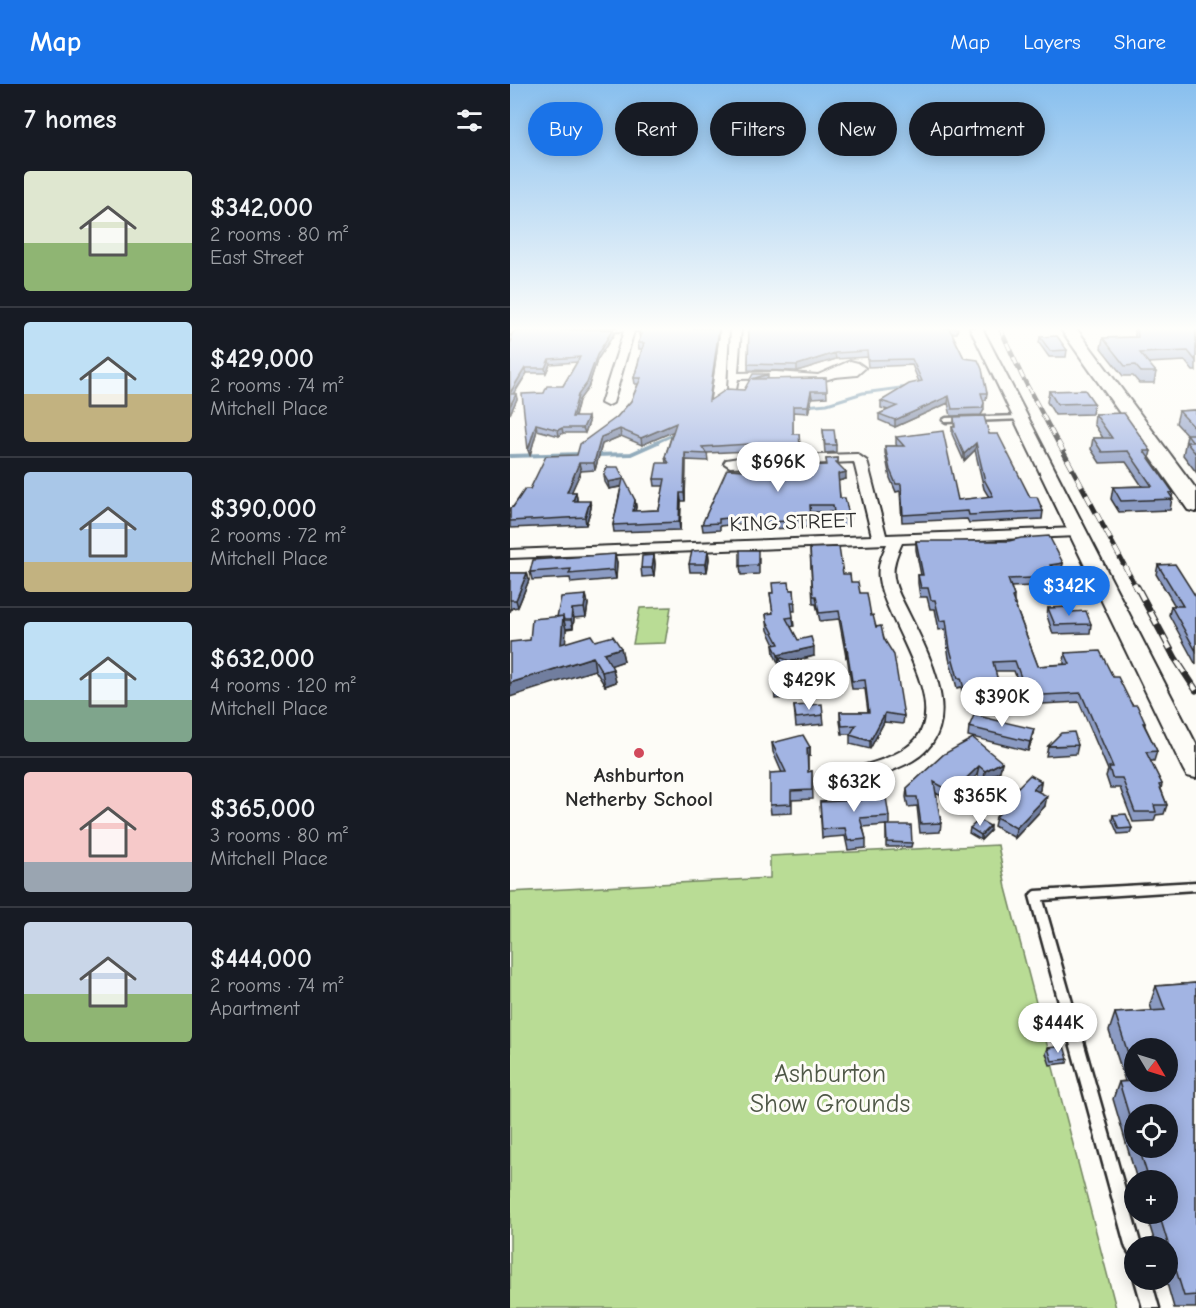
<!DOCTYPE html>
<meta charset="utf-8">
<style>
:root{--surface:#171b24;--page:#242831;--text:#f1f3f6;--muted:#9ea1a6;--line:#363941;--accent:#1a73e8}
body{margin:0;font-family:"Comic Neue",sans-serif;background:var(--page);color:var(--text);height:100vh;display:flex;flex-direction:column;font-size:22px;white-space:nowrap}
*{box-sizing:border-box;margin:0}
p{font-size:20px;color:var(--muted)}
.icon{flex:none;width:33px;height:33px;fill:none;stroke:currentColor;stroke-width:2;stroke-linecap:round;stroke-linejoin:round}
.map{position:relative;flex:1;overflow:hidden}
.panel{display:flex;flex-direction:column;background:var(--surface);width:510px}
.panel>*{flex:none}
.hud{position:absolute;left:18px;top:18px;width:570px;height:54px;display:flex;gap:12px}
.needle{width:39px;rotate:128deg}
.buttons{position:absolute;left:614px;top:954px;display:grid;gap:12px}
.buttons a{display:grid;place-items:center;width:54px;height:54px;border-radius:50%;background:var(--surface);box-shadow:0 3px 15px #0003;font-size:30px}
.price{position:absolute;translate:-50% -51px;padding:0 14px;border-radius:21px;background:#fff;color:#222;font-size:20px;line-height:39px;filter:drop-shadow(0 2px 3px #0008)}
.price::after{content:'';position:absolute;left:50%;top:36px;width:18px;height:14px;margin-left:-9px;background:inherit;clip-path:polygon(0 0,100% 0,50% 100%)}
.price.active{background:var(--accent);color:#fff}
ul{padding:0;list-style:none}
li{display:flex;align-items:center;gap:18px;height:150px;padding:0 24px}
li+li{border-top:2px solid var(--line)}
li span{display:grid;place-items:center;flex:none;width:168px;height:120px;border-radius:6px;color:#555}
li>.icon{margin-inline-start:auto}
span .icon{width:72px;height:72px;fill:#fffc;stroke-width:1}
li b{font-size:26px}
h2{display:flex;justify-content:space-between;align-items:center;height:72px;padding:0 24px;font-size:26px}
.chip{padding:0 21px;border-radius:27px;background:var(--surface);box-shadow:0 3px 15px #0003;font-size:21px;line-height:54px}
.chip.active{background:var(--accent);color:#fff}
header{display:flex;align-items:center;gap:36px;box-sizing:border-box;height:84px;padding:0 30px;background:var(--accent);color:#fff}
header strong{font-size:28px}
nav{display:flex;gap:33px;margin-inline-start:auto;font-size:21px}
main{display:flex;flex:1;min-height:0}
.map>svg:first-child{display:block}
.green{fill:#b9dc95;stroke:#728460;stroke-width:1.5}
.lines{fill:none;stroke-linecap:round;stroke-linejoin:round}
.stream-far1{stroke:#6c8ea5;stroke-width:3}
.stream{stroke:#6c8ea5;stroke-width:4}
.lane-casing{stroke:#2b2b2b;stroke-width:5}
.street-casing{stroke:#2b2b2b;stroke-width:4}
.secondary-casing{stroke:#2b2b2b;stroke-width:4}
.highway-casing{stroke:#2b2b2b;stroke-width:4}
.lane{fill:#fdfcf7;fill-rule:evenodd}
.street{fill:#fdfcf7;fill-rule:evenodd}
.secondary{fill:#fdfcf7;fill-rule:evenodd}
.highway{fill:#fdfcf7;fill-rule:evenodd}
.rail-far2-casing{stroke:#2b2b2b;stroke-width:4.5}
.rail-far1-casing{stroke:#2b2b2b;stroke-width:5}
.rail-casing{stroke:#2b2b2b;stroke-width:7}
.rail-far2{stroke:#fdfcf7;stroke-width:3;stroke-dasharray:8;stroke-linecap:butt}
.rail-far1{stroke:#fdfcf7;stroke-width:4;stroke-dasharray:10;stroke-linecap:butt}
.rail{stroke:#fdfcf7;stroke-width:4.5;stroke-dasharray:14;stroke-linecap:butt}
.wall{fill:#8b9bc3;stroke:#2b2b2b;stroke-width:1.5;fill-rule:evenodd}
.shaded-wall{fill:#717e9f;stroke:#2b2b2b;stroke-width:1.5}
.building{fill:#a2b4e3;stroke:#2b2b2b;stroke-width:1.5;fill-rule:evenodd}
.poi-dot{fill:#d1495b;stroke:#fdfcf7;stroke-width:2}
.labels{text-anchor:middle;stroke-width:6;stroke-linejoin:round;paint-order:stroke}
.street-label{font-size:21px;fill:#2b2b2b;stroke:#fdfcf7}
.poi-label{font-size:21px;font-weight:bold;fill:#2b2b2b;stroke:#fdfcf7}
.near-park-label{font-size:26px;fill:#4e5746;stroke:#fdfcf7}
</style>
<header>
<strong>Map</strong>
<nav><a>Map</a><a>Layers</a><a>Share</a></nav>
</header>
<main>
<section class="panel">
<h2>7 homes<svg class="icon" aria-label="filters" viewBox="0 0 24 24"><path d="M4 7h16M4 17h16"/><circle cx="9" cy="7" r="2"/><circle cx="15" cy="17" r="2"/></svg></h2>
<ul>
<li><span style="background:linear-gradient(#dfe7d0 60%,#8fb573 0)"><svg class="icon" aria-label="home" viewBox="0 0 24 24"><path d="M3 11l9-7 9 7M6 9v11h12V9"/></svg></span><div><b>$342,000</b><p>2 rooms · 80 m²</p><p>East Street</p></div></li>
<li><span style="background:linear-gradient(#bfe0f5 60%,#c2b280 0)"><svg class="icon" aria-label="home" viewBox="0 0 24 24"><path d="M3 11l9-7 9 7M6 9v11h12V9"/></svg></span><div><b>$429,000</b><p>2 rooms · 74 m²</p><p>Mitchell Place</p></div></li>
<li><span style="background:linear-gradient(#a9c7e8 75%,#c2b280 0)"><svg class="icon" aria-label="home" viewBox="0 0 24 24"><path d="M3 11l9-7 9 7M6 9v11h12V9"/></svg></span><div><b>$390,000</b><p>2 rooms · 72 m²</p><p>Mitchell Place</p></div></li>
<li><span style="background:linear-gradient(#bfe0f5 65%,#7fa58c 0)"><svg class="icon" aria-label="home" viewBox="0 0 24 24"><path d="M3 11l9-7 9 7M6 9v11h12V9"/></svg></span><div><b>$632,000</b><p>4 rooms · 120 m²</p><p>Mitchell Place</p></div></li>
<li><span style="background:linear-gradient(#f6c9c9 75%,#9aa5b1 0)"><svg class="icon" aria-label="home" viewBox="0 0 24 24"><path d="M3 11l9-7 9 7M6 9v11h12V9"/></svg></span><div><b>$365,000</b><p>3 rooms · 80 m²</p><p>Mitchell Place</p></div></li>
<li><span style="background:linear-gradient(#c9d6e8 60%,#8fb573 0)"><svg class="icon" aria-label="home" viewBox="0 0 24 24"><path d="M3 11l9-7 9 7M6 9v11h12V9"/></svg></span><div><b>$444,000</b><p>2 rooms · 74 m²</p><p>Apartment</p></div></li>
</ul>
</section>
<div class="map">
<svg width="686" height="1224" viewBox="0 0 686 1224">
<rect width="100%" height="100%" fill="#fdfcf7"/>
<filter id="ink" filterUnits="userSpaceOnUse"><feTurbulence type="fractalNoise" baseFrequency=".0167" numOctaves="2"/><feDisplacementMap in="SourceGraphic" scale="12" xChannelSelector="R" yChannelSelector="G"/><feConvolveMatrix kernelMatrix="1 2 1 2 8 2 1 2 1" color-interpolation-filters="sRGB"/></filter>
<g filter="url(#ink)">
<path class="green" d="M161,523L155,559L123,560L130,524Z
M488,761L496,804L606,1224H0V808L260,794V772Z"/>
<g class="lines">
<path class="stream-far1" d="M295,322L317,320L353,309L398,303
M145,359L167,349"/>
<path class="stream" d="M84,371L121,370L148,358
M0,372L73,370"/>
<defs>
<path id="lane" d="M511,332L514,334L513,335L436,338L433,336L436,334Z
M686,798V806L533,816L631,1162H624V1172L619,1169L616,1164L520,812L522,809L526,807Z
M625,1196H641L649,1224H633Z"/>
<path id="street" d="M0,244H142L137,247H124L103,319L97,322L91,319L114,247L0,250Z
M221,244H231L228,289L266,288L308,291L340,277L348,279L355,284L347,291L325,293L308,298L266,294L228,295L226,306H218Z
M347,370L357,377L376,451L568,444L575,448L568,452L392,459C387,470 382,482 384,494C386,507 393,517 398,528C423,578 462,652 392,682C378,688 358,699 344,695L341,690L344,685C364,678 391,672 406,655C439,615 374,535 369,495C367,482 372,471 377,460L0,474V466L362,452L344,378L220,383L214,379L216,376L235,373Z"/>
<path id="secondary" d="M460,244H472L686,660V694L677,692L673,685Z"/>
<path id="highway" d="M550,244H566L686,405V428L678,426Z"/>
</defs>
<use href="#lane" class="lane-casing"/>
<use href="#street" class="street-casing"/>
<use href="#secondary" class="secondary-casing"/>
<use href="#highway" class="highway-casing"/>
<use href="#lane" class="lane"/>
<use href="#street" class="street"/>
<use href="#secondary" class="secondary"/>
<use href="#highway" class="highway"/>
<defs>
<path id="rail-far2" d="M490,244L512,292L548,359"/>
<path id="rail-far1" d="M548,358L627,505"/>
<path id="rail" d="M627,503L665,574L686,606"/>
</defs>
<use href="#rail-far2" class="rail-far2-casing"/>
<use href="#rail-far1" class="rail-far1-casing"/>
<use href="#rail" class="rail-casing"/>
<use href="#rail-far2" class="rail-far2"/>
<use href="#rail-far1" class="rail-far1"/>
<use href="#rail" class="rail"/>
</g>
<path class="wall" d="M210,244L200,316L234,306L258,295L316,294L317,313L302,314L298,329L283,328V350H289L290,369L239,371V367L197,369L198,377L176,376L175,417H171L170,446L104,448L103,441L111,403L99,405L95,398L94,391L97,383L125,416L126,423L125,427L149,426L154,402H145L144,395L156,379L155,373L163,347L132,361L111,352L92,360L85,386L71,387L61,408H66L67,415V417L81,424L76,441L0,444V424L3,423L20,405L67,371L107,333L121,317L128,300H125L124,294L132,265H129L128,259L130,255L129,250Z
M239,244H448L447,249H442L454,274L477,309L476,316H473L474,319V326L471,331L441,332L438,319L385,343L369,336V330L378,326L371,324V317L409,298L402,281L358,283L357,273L326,275L287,287L238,286Z
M625,244H686V287H683L675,277L638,279L646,288L644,299H629L623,292H613L591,264L593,254L625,253Z
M104,250L87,276L78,304L69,316L65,333L79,338L75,349H53L49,352L27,346L20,371L18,366L34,309L53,302L67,278L40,280L36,289H17L4,310L7,315L0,330V254Z
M530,253L557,266L556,273H539L529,259Z
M539,307L584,319L582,330L545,331L537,318Z
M686,326V388L673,371L677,351L666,339L669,327Z
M585,330L641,367L639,375L663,408L660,426L609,428L601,415L603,403L632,402L616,378L590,379L581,365L583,354H593L584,340Z
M444,333L479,350L520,413L533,427L532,435L459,439L457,435L392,438L390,407L386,408L380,394L375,369V362H387L386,360V353L448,416L479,413L474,405L465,366L454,377L442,350V343H444Z
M313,346L326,361V368L315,369Z
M328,374V380L336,395L328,397L330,414L340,435V442L325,443L323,428H300L301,443L238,446L237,439L210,442V446L193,447L192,440L235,386L276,385L291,382L317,381L316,375Z
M406,457L553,479L551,488L544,489L546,493L544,501L501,503L504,512V518L528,582L554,580V578L555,569L603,593L635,639V642L647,667L644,677H640L652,700L651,705L657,721L654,730L646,731L644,737L623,738L610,704H600L596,692L598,686L569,618L456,624L451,603L447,604L439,574L435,545L429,546L425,525H420L417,513H410L408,499V491H411L406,466ZM485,587H504L509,600L489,601Z
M300,464L333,490L341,498L350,509L366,543L374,555L394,632L393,640L374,638L360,665L340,660V651L341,650H332L330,637V628H358L355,605H342L337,572L336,573L329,535L310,537L306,520H303Z
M198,466L199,475L197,488H180L179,480Z
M144,471L145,480L144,492L132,493L131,484Z
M249,474V490L231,491L230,482Z
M107,478L106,495L61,499L60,494L22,496L20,488Z
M648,481L686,513V581L659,531L661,522H665L646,490Z
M0,489H17L19,496L8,523L2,524L0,528Z
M280,506H284L285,527H282L284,542L281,543L288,556L304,572L281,578L296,592L278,609V614L265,615L263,595L272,587L264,570L263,561H265L258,546L256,530L263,529L260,509H263Z
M76,511L78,520L76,533L64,534L63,544L56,545L55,559L85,557L111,564L114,577L101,581L106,598L95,602L85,586L20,556L47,533Z
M538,524L560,528L581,540L580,549L543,550L537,532Z
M284,622L313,631L314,640L286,643Z
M459,643L522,655L518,667L458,652Z
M262,659L300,663V672H298V688L302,687L303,715L282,716V729L261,730L260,721L272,689L263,668Z
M568,661L566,670L536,672L538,662Z
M434,670L492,678L490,687L474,697L467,691L441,718L426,709L431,739L430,748L410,749L407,722L398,723L396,713L397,704Z
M531,697L530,706L528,707L535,722L505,754L484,742L486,733L497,721L498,713Z
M351,705L364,707L379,732V741L402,759L401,763H376V741L353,743L356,755V764L338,766L335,752L312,754L310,718L351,716Z
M603,731L622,744L620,749L608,750L602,736Z
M460,744L480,747L471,756L459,749Z
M686,899V1224H664L656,1196H657V1162H646L636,1130H657V1096H627L603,1015L609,998L615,997L599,947L605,929L642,927L640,920L646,902ZM624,964L657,998H624ZM624,1030L657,1064H624Z
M538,964L558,975L557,979L540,981L536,969Z"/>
<path class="shaded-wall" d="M209,244H210L199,323V317Z
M103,245L104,250L87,276L78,304L69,316L63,338L62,333L68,311L87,271Z
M325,269L326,275L287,287V281Z
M39,275L40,280L36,289L35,284Z
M15,284L17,289L0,315V309Z
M258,290V296L242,295Z
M301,307L302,314L298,329V322Z
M6,310L7,315L0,330V322Z
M439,312L438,319L385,343V336Z
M78,333L79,338L75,349L73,344Z
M166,339L167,346L132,361L131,354Z
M26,340L27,346L20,371L18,366Z
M52,344L53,349L49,352L48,346Z
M110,345L111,352L92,360L85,386L84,379L91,353Z
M466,359L465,366L454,377V370Z
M175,369L176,376L175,417L174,409Z
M69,379L71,387L58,416L57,408Z
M336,388V395L328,397V390Z
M113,395L114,402L99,405L98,398Z
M66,408L67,415L64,425L63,417Z
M170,409L171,417L170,446L169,438Z
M125,416L126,423L124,434L123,427Z
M80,417L81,424L76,441L75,433Z
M198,466L199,475L197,488L196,480Z
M105,470L107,478L106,495L104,486Z
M144,471L145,480L144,492L142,484Z
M553,479L551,488L539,490L540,481Z
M17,489L19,496L8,523L6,516Z
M76,511L78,520L76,533L74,524Z
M62,525L64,534L63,544L61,536Z
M53,532L56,545L55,573L51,560Z
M304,563V572L273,579L269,573V580L268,571Z
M111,564L114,577L97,583L94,569Z
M337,564V572L336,573V565Z
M83,573L85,586L0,613V599Z
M295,583L296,592L278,609L277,600Z
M103,585L106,598L95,602L92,588Z
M375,629L374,638L360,665V657Z
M524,645L522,655L518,667L520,658Z
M300,663V672H298L297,664Z
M492,678L490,687L474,697L475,687Z
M469,682L467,691L441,718L442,708Z
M531,697L530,706L522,714L523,705Z
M537,712L535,722L505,754L506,744Z
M480,742V747L471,756V751Z"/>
<path class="building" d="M131,244H209L199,317L217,305L234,306L243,290H258L242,295L316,294L317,307H301L298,322H283V350H289L290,362L238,364L239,360L192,363L197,370L175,369L174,409H170L169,438L103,441L113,395L98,398L94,391L97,383H108L125,416L123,427L149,426L155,395H144L147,379H159L155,373L166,339L131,354L110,345L91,353L84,379H69L57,408H66L63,417H80L75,433L0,437V424L3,423L15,405H20L36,372L67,371L70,360L107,333L121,317L131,294H124L134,259H128L132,250H129Z
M239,244H439L454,274L468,276L472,285L477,309H471L474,319L472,324L442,325L439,312L385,336L369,330L387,322L371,317L399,300L412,297L402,275L358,276L357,267L325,269L287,281L238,280Z
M627,244H685L686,245V277L678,267L630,269L646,288H631L625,281L615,282L593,254L628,253Z
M103,245L87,271L77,299L68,311L62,333H78L73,344H52L48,346L26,340L18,366L12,310L34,309L37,302H53L70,273L39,275L35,284H15L0,309V260L2,256H0V254L4,247Z
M547,252L557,266L540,267L530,253Z
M575,306L584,319L547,320L539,307Z
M0,310H6L0,322Z
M686,326V345L669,327Z
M614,329L641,367H634L663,408L659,409L663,415L611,417L603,403L642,402L618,367L592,368L583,354H602L585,330Z
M474,332L479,350H488L520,413H527L533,427L459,431L458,427L393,431L391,400H386L380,386L375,362H394L386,353L433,347L448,416L483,412L475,397L466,359L454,370L442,343H445L444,333Z
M313,346H324L326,361H315Z
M677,350H686V370L676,358H683Z
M328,374V378H326L336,388L328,390L330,414H335L340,435L325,436L323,421H300L301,436L237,439V432L209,435V439L192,440L217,385L235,386L237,378L251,377L250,385H276V376H290L291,382L317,381L316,375Z
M539,452L553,479L540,481L546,493L498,495L504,512L502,513L528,582L560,580L555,569L590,567L603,593H608L622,621H627L635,639H633L647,667L636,668L652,700L649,701L657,721H644L646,728H625L612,694H602L599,683H603L571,609L457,615L451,594H448L440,565L436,536L430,537L425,516H421L418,504H411L408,491H413L406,457H499L511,454ZM505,577L513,599L489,601L483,578Z
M329,463L333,490H340L341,498H348L350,509H357L361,532L363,531L366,543L371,542L374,555L384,571L394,632L375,629L360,657L340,651L346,641L332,642L330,628H359L355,596L342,597L337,564L336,565L329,527L309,529L306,512H303L300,464Z
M198,466L196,480H179L182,467Z
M230,466H248V481L230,482Z
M105,470L104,486L59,490L61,485L20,488L23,476Z
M144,471L142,484H131L132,472Z
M665,480L686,513V567L661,522H673L648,481Z
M0,489H17L6,516H0Z
M279,498L280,506H284L285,518H281L283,533L276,534L288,556L301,553L304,563L268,571L263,561L269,560L257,537L256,530L263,529L260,509H263L262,499Z
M76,511L74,524L62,525L61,536H54L53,532L47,533L51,513Z
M558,523L560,528L576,527L581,540L545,541L538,524Z
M53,532L51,560L81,551L85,557L103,552L111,564L94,569L103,585L92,588L83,573L0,599V558L20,556L22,535Z
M269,573L295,583L277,600L278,605L264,606L263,595L275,584Z
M312,620L313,631L286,634L284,622Z
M464,631L524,645L520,658L459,643Z
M564,648L568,661L538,662L551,649Z
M293,651L300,663L297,664L298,688L302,687V706L281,707V720L260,721V689L276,688L262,659Z
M463,654L492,678L475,687L469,682L442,708L424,698L431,739L411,740L407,713H398L397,704L434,670Z
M520,691L531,697L523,705L537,712L506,744L486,733L502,716L498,713Z
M364,704V707H375L379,732L350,734L356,755L338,757L335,744L312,745L310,718L352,716L351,705Z
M616,730L622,744L609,745L603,731Z
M469,736L480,742L471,751L460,744Z
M376,741H401L402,759L377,758Z
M686,899V1211L674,1212L649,1130H657V1096H639L629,1064H657V1030H624V1048L609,998L624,997V998H657V964H624V988L605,929L655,926L646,902Z
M554,962L558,975L542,977L538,964Z"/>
</g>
<linearGradient id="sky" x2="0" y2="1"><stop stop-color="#88bfee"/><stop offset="0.59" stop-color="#fefefb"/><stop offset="1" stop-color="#fefefb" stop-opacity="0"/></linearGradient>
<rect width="686" height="415" fill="url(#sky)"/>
<circle class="poi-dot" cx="129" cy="669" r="6"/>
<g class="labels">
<g class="street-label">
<text transform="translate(283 438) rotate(-2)" y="7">KING STREET</text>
</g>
<g class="poi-label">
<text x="129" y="698">Ashburton<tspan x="129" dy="24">Netherby School</tspan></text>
</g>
<g class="near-park-label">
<text x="320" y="998">Ashburton<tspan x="320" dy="30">Show Grounds</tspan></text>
</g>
</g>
</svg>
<div class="buttons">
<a><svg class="needle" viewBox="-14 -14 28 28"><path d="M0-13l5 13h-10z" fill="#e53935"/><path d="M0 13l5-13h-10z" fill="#9ea1a6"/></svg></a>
<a><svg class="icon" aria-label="locate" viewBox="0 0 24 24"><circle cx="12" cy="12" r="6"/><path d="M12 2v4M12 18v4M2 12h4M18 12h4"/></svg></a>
<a>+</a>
<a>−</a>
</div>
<b class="price" style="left:268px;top:409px">$696K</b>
<b class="price active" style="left:559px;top:533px">$342K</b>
<b class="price" style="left:299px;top:627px">$429K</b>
<b class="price" style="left:492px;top:644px">$390K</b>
<b class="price" style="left:344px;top:729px">$632K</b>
<b class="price" style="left:470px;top:743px">$365K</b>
<b class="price" style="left:548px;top:970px">$444K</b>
<div class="hud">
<a class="chip active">Buy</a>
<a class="chip">Rent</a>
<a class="chip">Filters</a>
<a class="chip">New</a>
<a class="chip">Apartment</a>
</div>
</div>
</main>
